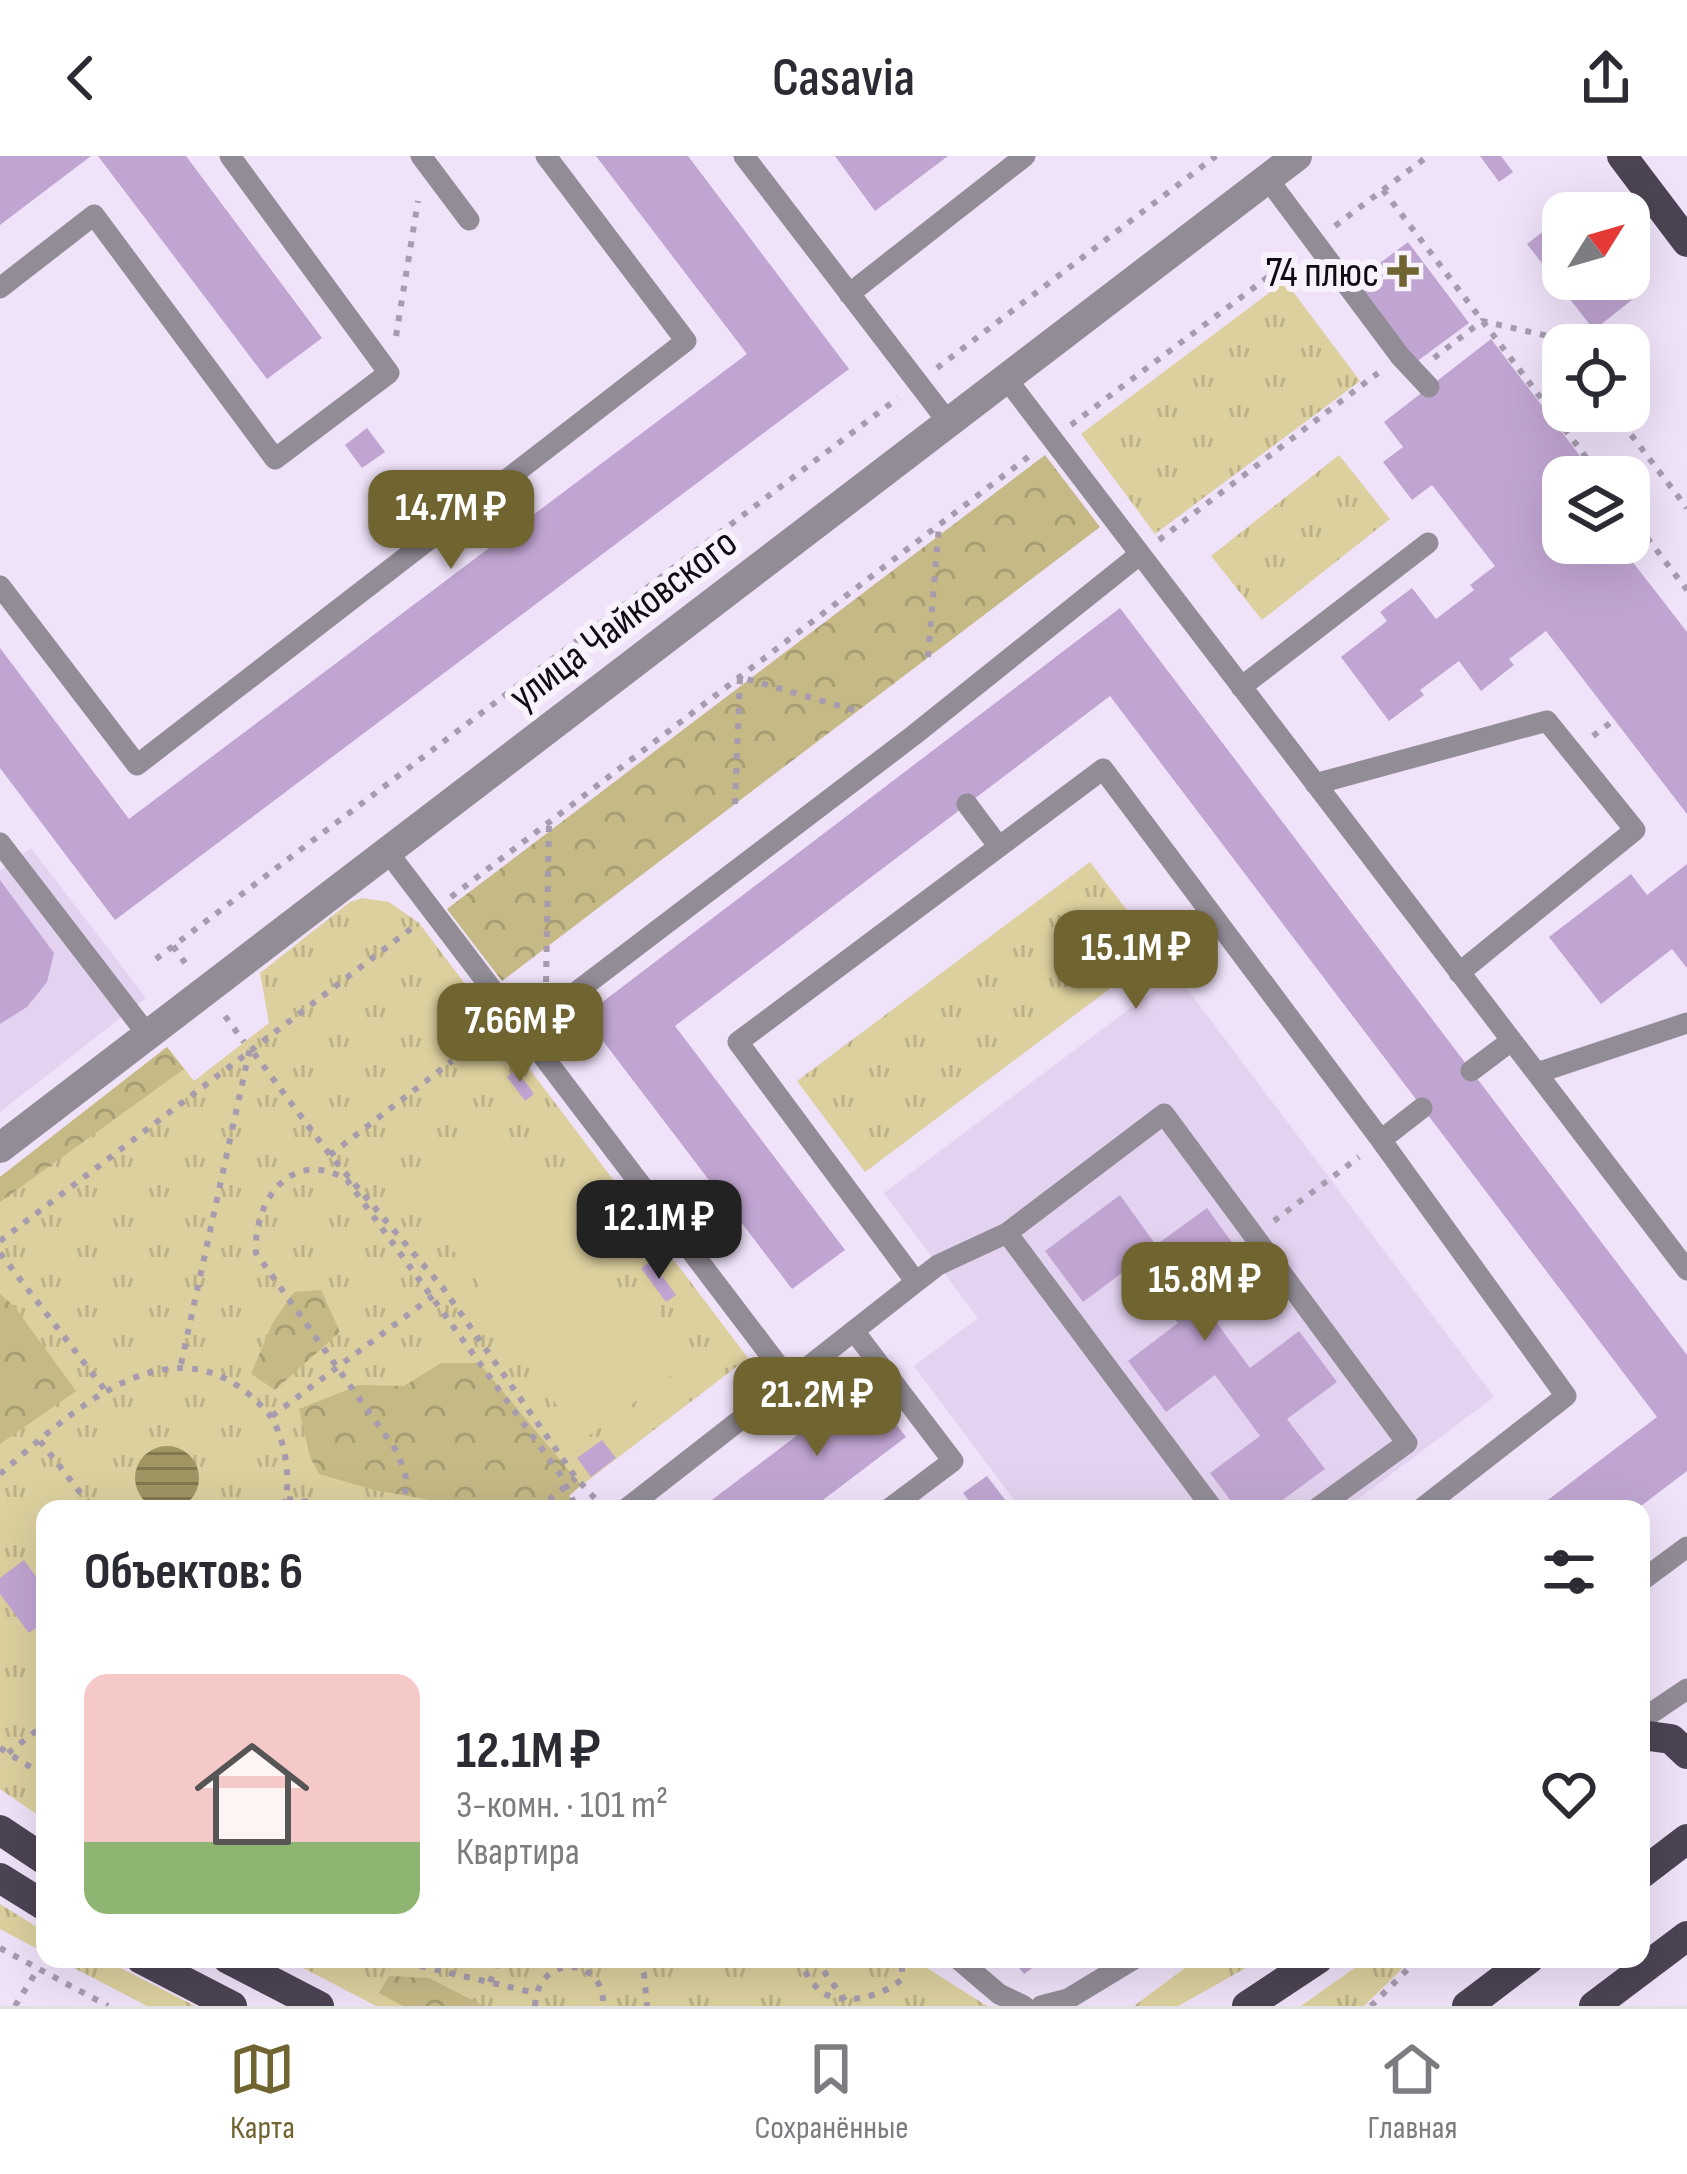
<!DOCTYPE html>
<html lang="ru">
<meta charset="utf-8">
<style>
:root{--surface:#fff;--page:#f7f7f7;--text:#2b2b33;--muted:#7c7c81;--line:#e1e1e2;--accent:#706431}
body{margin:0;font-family:"Sofia Sans Condensed",sans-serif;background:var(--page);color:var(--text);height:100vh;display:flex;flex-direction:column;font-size:45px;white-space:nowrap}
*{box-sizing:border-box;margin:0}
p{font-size:39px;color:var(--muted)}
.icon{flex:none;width:66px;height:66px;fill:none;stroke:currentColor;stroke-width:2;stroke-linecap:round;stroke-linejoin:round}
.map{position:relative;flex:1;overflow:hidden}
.details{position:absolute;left:36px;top:1344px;width:1614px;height:468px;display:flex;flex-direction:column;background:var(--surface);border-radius:24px;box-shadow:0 12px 48px #0002}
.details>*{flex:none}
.needle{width:78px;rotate:53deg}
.tools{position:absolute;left:1542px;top:36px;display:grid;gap:24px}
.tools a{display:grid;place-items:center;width:108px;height:108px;border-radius:24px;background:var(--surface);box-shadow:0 12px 48px #0002;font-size:60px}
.price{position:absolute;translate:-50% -102px;padding:0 27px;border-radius:24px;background:var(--accent);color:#fff;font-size:39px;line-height:78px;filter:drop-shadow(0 3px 6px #0008)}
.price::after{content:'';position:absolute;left:50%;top:72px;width:36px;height:27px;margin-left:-18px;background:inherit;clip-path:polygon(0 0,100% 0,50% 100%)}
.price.on{background:#222;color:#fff}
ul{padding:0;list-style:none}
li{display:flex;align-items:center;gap:36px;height:300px;padding:0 48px}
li+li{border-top:3px solid var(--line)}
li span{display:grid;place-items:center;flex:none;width:336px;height:240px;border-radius:24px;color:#555}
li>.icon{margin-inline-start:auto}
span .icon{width:144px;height:144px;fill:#fffc;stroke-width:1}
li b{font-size:51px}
h2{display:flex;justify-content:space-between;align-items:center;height:144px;padding:0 48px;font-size:51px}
header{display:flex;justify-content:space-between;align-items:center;height:156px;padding:0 48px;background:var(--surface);font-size:54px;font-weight:600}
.menu{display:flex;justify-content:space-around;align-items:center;height:168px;border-top:3px solid var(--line);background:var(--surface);font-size:33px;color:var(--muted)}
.menu a{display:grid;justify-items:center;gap:6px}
.menu .on{color:var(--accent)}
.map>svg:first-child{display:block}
.built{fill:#e4d3f0}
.grass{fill:url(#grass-tufts)}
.forest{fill:url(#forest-crowns)}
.pitch{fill:#dcd09e}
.water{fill:url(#water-rules)}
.building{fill:#c0a5d2}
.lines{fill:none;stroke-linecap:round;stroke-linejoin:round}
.path{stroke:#a69cae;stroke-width:6;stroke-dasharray:6 9;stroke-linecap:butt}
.lane{stroke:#928c96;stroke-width:21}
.street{stroke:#928c96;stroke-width:30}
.primary{stroke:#4c4353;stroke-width:30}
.poi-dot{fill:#706431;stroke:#f8f2fc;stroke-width:4.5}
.labels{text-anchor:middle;stroke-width:12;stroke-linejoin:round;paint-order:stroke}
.poi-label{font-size:42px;fill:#110c14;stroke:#f8f2fc;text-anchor:end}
.street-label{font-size:42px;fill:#110c14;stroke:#f8f2fc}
</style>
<header><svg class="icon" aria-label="back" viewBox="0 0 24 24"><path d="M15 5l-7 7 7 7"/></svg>Casavia<svg class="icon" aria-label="share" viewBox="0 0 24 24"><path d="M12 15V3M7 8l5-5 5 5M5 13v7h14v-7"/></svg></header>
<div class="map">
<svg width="1687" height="1850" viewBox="0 0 1687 1850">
<defs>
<pattern id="grass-tufts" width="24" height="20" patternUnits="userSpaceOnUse" patternTransform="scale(3)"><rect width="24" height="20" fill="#dcd09e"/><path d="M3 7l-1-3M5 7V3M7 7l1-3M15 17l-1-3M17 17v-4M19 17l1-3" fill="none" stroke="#bcb187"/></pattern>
<pattern id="forest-crowns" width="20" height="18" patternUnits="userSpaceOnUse" patternTransform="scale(3)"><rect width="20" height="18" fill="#c5b986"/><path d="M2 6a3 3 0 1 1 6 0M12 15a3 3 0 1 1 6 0" fill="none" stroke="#a89e73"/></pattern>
<pattern id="water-rules" width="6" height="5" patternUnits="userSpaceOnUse" patternTransform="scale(3)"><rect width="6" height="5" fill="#a09563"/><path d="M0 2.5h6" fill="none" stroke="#817850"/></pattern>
</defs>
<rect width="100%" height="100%" fill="#efe2f9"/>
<path class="built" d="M31,692L146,842L0,956V715Z
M1176,818L1494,1241L1345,1353H1021L914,1210L978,1162L884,1037Z"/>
<path class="grass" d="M1285,125L1360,225L1155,378L1081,278Z
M1339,299L1390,363L1262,464L1211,400Z
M1090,706L1159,796L865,1016L797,925Z
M362,742L389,746L419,767L748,1202L569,1339L578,1353H45V1664L0,1633V1021L167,891L194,925L269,867L260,817L350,746Z
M0,1748L45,1776V1797L0,1773Z
M57,1803H103L195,1850H147Z
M286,1803H920L927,1812L987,1850H376Z
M1197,1803H1262L1178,1850H1134Z
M1367,1803H1412L1364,1850H1301Z"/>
<path class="forest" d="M1045,299L1100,371L502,825L447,753Z
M167,891L184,913L0,1046V1021Z
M321,1134L340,1176L275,1234L251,1218L272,1168L294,1136Z
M0,1138L14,1150L76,1235L0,1288Z
M441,1207H479L581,1329L569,1340L578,1353H480L374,1334L319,1318L310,1301L299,1253L359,1229L404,1230Z
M389,1820L429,1822L484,1850H403L379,1837Z"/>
<path class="pitch" d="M496,984L508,989L617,1128L620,1143L614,1156L561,1197L544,1199L531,1194L425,1058C422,1048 420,1038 428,1029C441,1012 475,988 496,984Z
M648,1142L693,1203L583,1284L538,1224Z"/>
<path class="water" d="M135 1322a32 32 0 1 1 64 0a32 32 0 1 1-64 0Z"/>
<path class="building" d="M0,0H91L0,69Z
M98,0H186L322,182L267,223Z
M596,0H688L849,213L115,764L0,612V492L129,663L747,198Z
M835,0H948L875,55Z
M1480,0H1501L1513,16L1499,26Z
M1563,60V123H1618L1633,143L1594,174L1527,88Z
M1408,86L1469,167L1412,209L1352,128Z
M1491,183L1596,321H1563V387H1618L1687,476V658L1546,475L1509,503L1514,509L1481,535L1459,505L1420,534L1424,539L1389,565L1341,501L1387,465L1380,456L1412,432L1436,463L1474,434L1470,429L1495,410L1432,329L1412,344L1383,306L1403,291L1384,266Z
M367,272L385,296L362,312L345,289Z
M1120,452L1687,1199V1315L1637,1353H1536L1657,1261L1110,540L675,870L845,1094L792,1133L584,860Z
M1687,708V812L1672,793L1601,848L1549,781L1631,718L1647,739Z
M0,724L54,797L47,826L27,851L0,868Z
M516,913L534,938L525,945L507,921Z
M1120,1039L1156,1089L1207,1052L1244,1103L1196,1139L1250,1212L1299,1175L1337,1226L1287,1263L1325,1313L1270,1353H1237L1210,1317L1260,1280L1215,1219L1166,1256L1128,1205L1178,1167L1134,1108L1083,1146L1045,1095Z
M651,1105L676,1139L666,1146L641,1112Z
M865,1228L906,1281L811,1353H700Z
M602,1284L616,1302L591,1321L577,1302Z
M987,1320L1012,1353H975L963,1337Z
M24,1404L45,1433V1465L29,1477L0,1438V1422Z
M1012,1803H1044L1024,1818Z"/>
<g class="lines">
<path class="path" d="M1383,34L1601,321
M1335,70L1428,0
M396,180L418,45
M1434,202L1482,165L1557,182L1563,190
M937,212L1216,0
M1613,255L1687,352
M1071,269L1296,100
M1629,358L1687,434
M1159,384L1378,217
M928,501L939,369
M1593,580L1614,564
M735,648L740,521L857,555
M451,741L1032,298
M173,790L188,811
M156,803L898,242
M546,826L549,667
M225,860L244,886
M330,999L452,905
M1274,1065L1359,1001
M0,1085L412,772
M0,1097L105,1234
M181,1208L250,892L330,999L443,1132L576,1322L602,1350
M272,1260L433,1140
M40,1285L93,1353
M0,1318C75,1253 177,1154 267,1256C285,1276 293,1328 283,1353
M287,1343L363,1353
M405,1353L406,1322L398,1297L256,1097C253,1045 292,990 347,1024L560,1318L577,1353
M537,1353L576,1322
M0,1592L45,1620
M8,1597L45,1568
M1641,1633L1651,1626
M0,1792L108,1850
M391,1803L535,1837
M637,1803L644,1818L647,1850
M797,1803C804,1813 811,1827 821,1836C844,1850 882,1841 902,1823V1803
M815,1803L847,1847
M490,1826L499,1803
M15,1850L38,1813
M535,1850C537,1796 606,1800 603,1850
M1371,1850L1418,1803"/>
<path class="lane" d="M421,0L469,64
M744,0L948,266
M1267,22L1400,200L1429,231
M0,132L94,59L275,303L389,217L230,0
M849,138L1025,0
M1005,221L1687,1114
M0,430L137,609L686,185L546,0
M1241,531L1428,387
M1315,628L1547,565L1635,674L1459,817
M967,648L999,691
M0,687L147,878
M387,695L790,1225L626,1353
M525,875L914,579L1139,399
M1471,915L1511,885
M1537,917L1687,867
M1007,1077L1213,1353
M916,1126L938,1109L1007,1077L1164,958L1407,1287L1316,1353
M854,1175L953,1305L889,1353
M790,1225L916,1126L738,886L1103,613L1381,984
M1421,1353L1566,1240L1381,984L1422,952
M1641,1425L1687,1391
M1641,1564L1687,1533
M958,1803L999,1838L1024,1850
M1041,1850L1068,1843L1134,1803"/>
<path class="street" d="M0,992L1297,0"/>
<path class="primary" d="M1622,0L1687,86
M1641,1579L1671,1583L1687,1598
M0,1674L45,1704
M1641,1718L1687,1683
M0,1722L45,1750
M141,1803L232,1850
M228,1803L319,1850
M1247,1850L1318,1803
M1467,1850L1529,1803
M1594,1850L1687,1780"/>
</g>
<path class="poi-dot" d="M1397 97h12v12h12v12h-12v12h-12v-12h-12v-12h12z"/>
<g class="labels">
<g class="poi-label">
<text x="1379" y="130">74 плюс</text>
</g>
<g class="street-label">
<text transform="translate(622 462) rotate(-37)" y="15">улица Чайковского</text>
</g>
</g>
</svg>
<div class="tools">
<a><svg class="needle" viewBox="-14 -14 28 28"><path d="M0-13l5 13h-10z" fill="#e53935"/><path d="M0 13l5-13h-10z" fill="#7c7c81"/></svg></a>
<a><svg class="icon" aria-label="locate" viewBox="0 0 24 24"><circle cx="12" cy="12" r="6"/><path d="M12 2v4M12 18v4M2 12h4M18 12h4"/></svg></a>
<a><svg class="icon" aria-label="layers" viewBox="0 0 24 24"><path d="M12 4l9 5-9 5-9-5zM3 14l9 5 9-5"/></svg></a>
</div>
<b class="price" style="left:451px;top:416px">14.7M ₽</b>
<b class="price" style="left:1136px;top:856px">15.1M ₽</b>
<b class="price" style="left:520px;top:929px">7.66M ₽</b>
<b class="price on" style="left:659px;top:1126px">12.1M ₽</b>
<b class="price" style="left:1205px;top:1188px">15.8M ₽</b>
<b class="price" style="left:817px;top:1303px">21.2M ₽</b>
<section class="details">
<h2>Объектов: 6<svg class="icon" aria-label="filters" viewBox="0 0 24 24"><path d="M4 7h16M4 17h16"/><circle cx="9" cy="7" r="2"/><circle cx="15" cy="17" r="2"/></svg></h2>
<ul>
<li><span style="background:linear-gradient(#f6c9c9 70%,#8fb573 0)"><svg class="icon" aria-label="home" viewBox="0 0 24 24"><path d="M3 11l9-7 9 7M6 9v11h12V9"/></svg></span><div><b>12.1M ₽</b><p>3-комн. · 101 m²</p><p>Квартира</p></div><svg class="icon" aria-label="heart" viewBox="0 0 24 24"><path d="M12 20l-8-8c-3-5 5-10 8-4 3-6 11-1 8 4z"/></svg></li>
</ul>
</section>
</div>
<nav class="menu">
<a class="on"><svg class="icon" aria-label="map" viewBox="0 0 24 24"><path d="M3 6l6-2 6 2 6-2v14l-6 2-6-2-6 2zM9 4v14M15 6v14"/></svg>Карта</a>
<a><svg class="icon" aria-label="saved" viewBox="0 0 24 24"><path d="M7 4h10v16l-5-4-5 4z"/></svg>Сохранённые</a>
<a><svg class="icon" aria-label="home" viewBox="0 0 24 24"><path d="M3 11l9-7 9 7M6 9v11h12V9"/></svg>Главная</a>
</nav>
